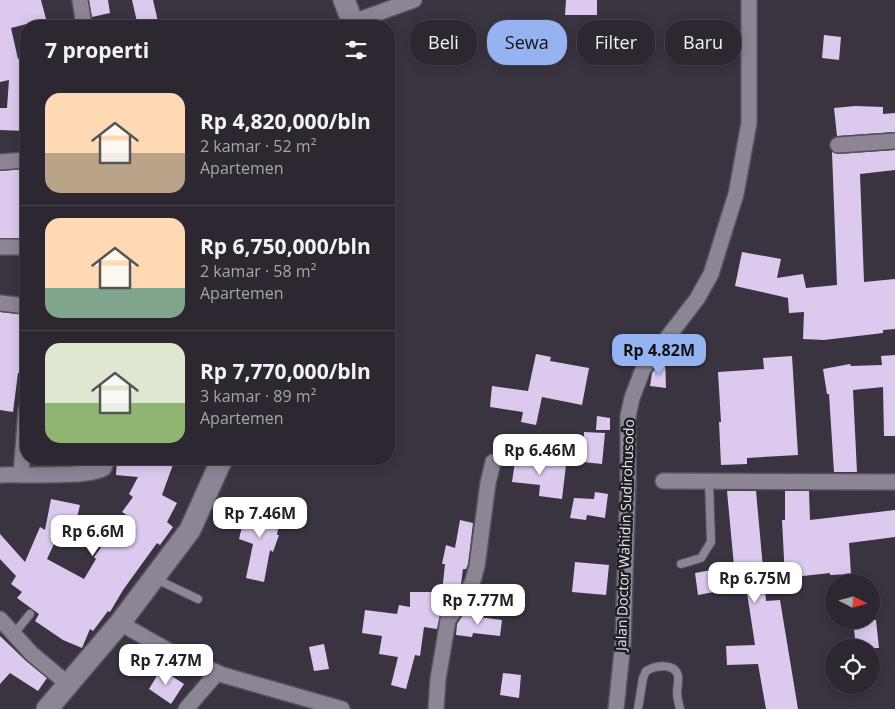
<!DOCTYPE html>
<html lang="id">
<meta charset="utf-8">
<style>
:root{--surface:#2c2730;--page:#342f38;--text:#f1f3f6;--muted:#a6a5ab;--line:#48444c;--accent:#95b2f1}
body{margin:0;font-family:"Open Sans",sans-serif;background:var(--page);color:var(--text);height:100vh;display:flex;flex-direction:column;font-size:19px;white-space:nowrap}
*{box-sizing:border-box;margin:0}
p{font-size:16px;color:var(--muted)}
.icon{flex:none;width:28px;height:28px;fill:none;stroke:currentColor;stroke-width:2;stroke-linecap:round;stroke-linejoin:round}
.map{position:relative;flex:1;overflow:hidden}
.panel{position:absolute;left:20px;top:20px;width:375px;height:445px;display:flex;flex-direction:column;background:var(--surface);border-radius:20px;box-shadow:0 2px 12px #0003,0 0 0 1px var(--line)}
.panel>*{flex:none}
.hud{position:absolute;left:410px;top:20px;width:410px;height:45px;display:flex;gap:10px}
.needle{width:32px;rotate:96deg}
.tools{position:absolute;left:825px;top:574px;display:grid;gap:10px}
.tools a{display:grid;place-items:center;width:55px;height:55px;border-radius:50%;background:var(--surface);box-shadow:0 2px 12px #0003,0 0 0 1px var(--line);font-size:25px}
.price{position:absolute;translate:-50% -42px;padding:0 11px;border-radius:10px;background:#fff;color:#222;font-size:16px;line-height:32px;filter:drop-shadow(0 1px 2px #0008)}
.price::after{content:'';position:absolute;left:50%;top:30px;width:15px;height:11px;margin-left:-8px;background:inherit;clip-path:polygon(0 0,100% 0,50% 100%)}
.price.selected{background:var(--accent);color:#111}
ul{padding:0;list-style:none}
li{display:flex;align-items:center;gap:15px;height:125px;padding:0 25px}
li+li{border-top:1px solid var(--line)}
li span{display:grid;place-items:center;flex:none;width:140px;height:100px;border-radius:15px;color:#555}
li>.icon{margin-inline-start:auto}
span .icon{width:60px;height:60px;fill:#fffc;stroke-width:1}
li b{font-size:21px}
h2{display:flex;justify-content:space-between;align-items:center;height:60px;padding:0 25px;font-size:21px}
.chip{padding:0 18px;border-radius:20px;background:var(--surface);box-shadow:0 2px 12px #0003,0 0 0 1px var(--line);font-size:18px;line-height:45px}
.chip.selected{background:var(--accent);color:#111}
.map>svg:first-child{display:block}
.building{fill:#dbcaee}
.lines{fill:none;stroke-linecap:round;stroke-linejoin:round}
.lane-casing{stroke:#56525c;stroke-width:10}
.street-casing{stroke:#56525c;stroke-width:18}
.secondary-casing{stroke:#56525c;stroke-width:24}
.lane{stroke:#8c8593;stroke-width:8}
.street{stroke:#8c8593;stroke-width:15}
.secondary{stroke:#8c8593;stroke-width:21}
.labels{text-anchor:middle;stroke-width:5;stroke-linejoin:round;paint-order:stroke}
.street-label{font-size:14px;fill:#edeaf1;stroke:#201d23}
</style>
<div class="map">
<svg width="895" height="709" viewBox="0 0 895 709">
<rect width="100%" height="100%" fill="#3a3440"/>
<path class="building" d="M0,0H41L46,19L11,28L18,59L20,58L25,88H26V131L0,130V108H7L9,80L0,82Z
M89,0H108L110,13L92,17Z
M132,0H153L159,26H138Z
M566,0H597V15H565Z
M824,35L841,37L839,60L822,58Z
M855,106L883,107V114L895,113V132L837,136L834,108Z
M895,150V170L860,174L864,282L895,279V329L883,330V333L824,340L803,339L804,312L789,313L788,298L735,286L742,252L781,259L777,278L803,274L806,288L837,285L832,152L839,154Z
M26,169V235H21V238H0V171Z
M0,312L26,315V343L23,373H18L13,412L0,410Z
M536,354L551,357L550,361L589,368L582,405L542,397L536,425L521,422L523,412L490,407L492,386L528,391Z
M895,355V436H884L883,387L853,390L857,472H834L829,394H827L823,369L850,364L851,366L882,365L881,356Z
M792,356L798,455L747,458V464L721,465L719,422H721L718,372L764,369L763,358Z
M665,359L666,388L650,386L652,373L662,360Z
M597,416L610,418V430H596Z
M584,432L605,433L602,464L583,462Z
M516,454L531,456L530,461L566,465L562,499L539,496L540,485L512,482Z
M117,459H175L162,495L177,503L167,522L173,527L160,545L157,543L123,590L110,612L108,611L93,631L90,629L82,648L63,640L35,621L39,614L17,598L22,592L11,584L16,576L0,559V534L25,562L40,527L45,530L51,499L80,505L76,522L65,520L47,559L84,579L96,559L94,557L111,534L117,538L133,519L122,512L133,497L129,494L138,477L116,475Z
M727,491H756L766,601L780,600L798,709H766L758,664L727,665L726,646L755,645L746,586L698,595L695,573L734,566Z
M785,491H809L810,520L895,510V537L849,543L851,574L830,575V573L785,578L782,520H785Z
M595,492L608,494L605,518L587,515L586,520L570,518L574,498L594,499Z
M247,506L281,511L277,535H279L273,552L270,550L264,582L246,578L253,544L239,539Z
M460,520L473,523L468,564L466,569H463L461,584L440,615L437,629L424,627L420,656L415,655L406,689L391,685L398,657L379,654L382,636L362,633L365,610L397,614L399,605L410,607V592H442L445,564H442L446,545L455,548Z
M575,562L609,565L606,595L572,592Z
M463,615L502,620L500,636L473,633L472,637L456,635L457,624Z
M853,620H876L879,648H856Z
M0,636L26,661L47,678L38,691L10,673L0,684Z
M324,644L329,669L314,671L309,647Z
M161,669L184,684L171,704L149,689Z
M503,673L521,675L519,698L500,695Z"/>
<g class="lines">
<defs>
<path id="lane" d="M681,564L701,558L711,542L709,482
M156,579L198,599
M13,635L30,614
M638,709L643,678L646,671C655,666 675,662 678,676C679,681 677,688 677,693C677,698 679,704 680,709"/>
<path id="street" d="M80,0L84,26
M353,22L414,0
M838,145L895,141
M0,162L26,160
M0,247H26
M0,303L26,306
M21,474L26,410
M0,475C20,474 91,478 104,468L107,459
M663,481L895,482
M0,619L32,654L68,684
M120,623L169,651L223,675L342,709
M186,709L217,673
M436,709L438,679L448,620L472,584L477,566L488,483L493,462
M616,709L623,642L628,480V416L632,398L643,369L697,299L711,274L736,194L749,123V0"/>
<path id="secondary" d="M344,0L354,26
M47,709L120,623L190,530L222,459"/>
</defs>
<use href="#lane" class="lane-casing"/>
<use href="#street" class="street-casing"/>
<use href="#secondary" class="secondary-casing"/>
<use href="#lane" class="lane"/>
<use href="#street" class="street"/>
<use href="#secondary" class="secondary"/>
</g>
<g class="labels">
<g class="street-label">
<text transform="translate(625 535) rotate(-88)" y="5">Jalan Doctor Wahidin Sudirohusodo</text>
</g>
</g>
</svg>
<div class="tools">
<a><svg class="needle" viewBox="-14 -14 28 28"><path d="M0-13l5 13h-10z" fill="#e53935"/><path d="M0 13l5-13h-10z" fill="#a6a5ab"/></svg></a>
<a><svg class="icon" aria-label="locate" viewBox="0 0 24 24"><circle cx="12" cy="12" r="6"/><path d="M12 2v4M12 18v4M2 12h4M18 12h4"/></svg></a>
</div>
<b class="price selected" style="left:659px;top:376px">Rp 4.82M</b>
<b class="price" style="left:540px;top:476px">Rp 6.46M</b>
<b class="price" style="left:260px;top:539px">Rp 7.46M</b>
<b class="price" style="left:93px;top:557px">Rp 6.6M</b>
<b class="price" style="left:755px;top:604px">Rp 6.75M</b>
<b class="price" style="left:478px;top:626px">Rp 7.77M</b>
<b class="price" style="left:166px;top:686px">Rp 7.47M</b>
<div class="hud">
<a class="chip">Beli</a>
<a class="chip selected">Sewa</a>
<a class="chip">Filter</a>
<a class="chip">Baru</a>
</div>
<section class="panel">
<h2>7 properti<svg class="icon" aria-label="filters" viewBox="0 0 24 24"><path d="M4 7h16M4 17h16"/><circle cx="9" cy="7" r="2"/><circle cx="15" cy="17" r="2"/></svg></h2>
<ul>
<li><span style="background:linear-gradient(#ffd9b3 60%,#b9a48a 0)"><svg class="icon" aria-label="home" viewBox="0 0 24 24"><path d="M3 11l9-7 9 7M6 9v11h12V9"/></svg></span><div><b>Rp 4,820,000/bln</b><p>2 kamar · 52 m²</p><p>Apartemen</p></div></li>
<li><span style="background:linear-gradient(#ffd9b3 70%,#7fa58c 0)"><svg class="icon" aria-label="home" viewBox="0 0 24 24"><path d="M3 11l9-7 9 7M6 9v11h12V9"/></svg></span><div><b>Rp 6,750,000/bln</b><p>2 kamar · 58 m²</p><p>Apartemen</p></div></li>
<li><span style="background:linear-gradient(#dfe7d0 60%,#8fb573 0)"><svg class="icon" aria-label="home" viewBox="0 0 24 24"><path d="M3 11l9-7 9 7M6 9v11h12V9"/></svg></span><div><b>Rp 7,770,000/bln</b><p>3 kamar · 89 m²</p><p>Apartemen</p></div></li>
</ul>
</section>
</div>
